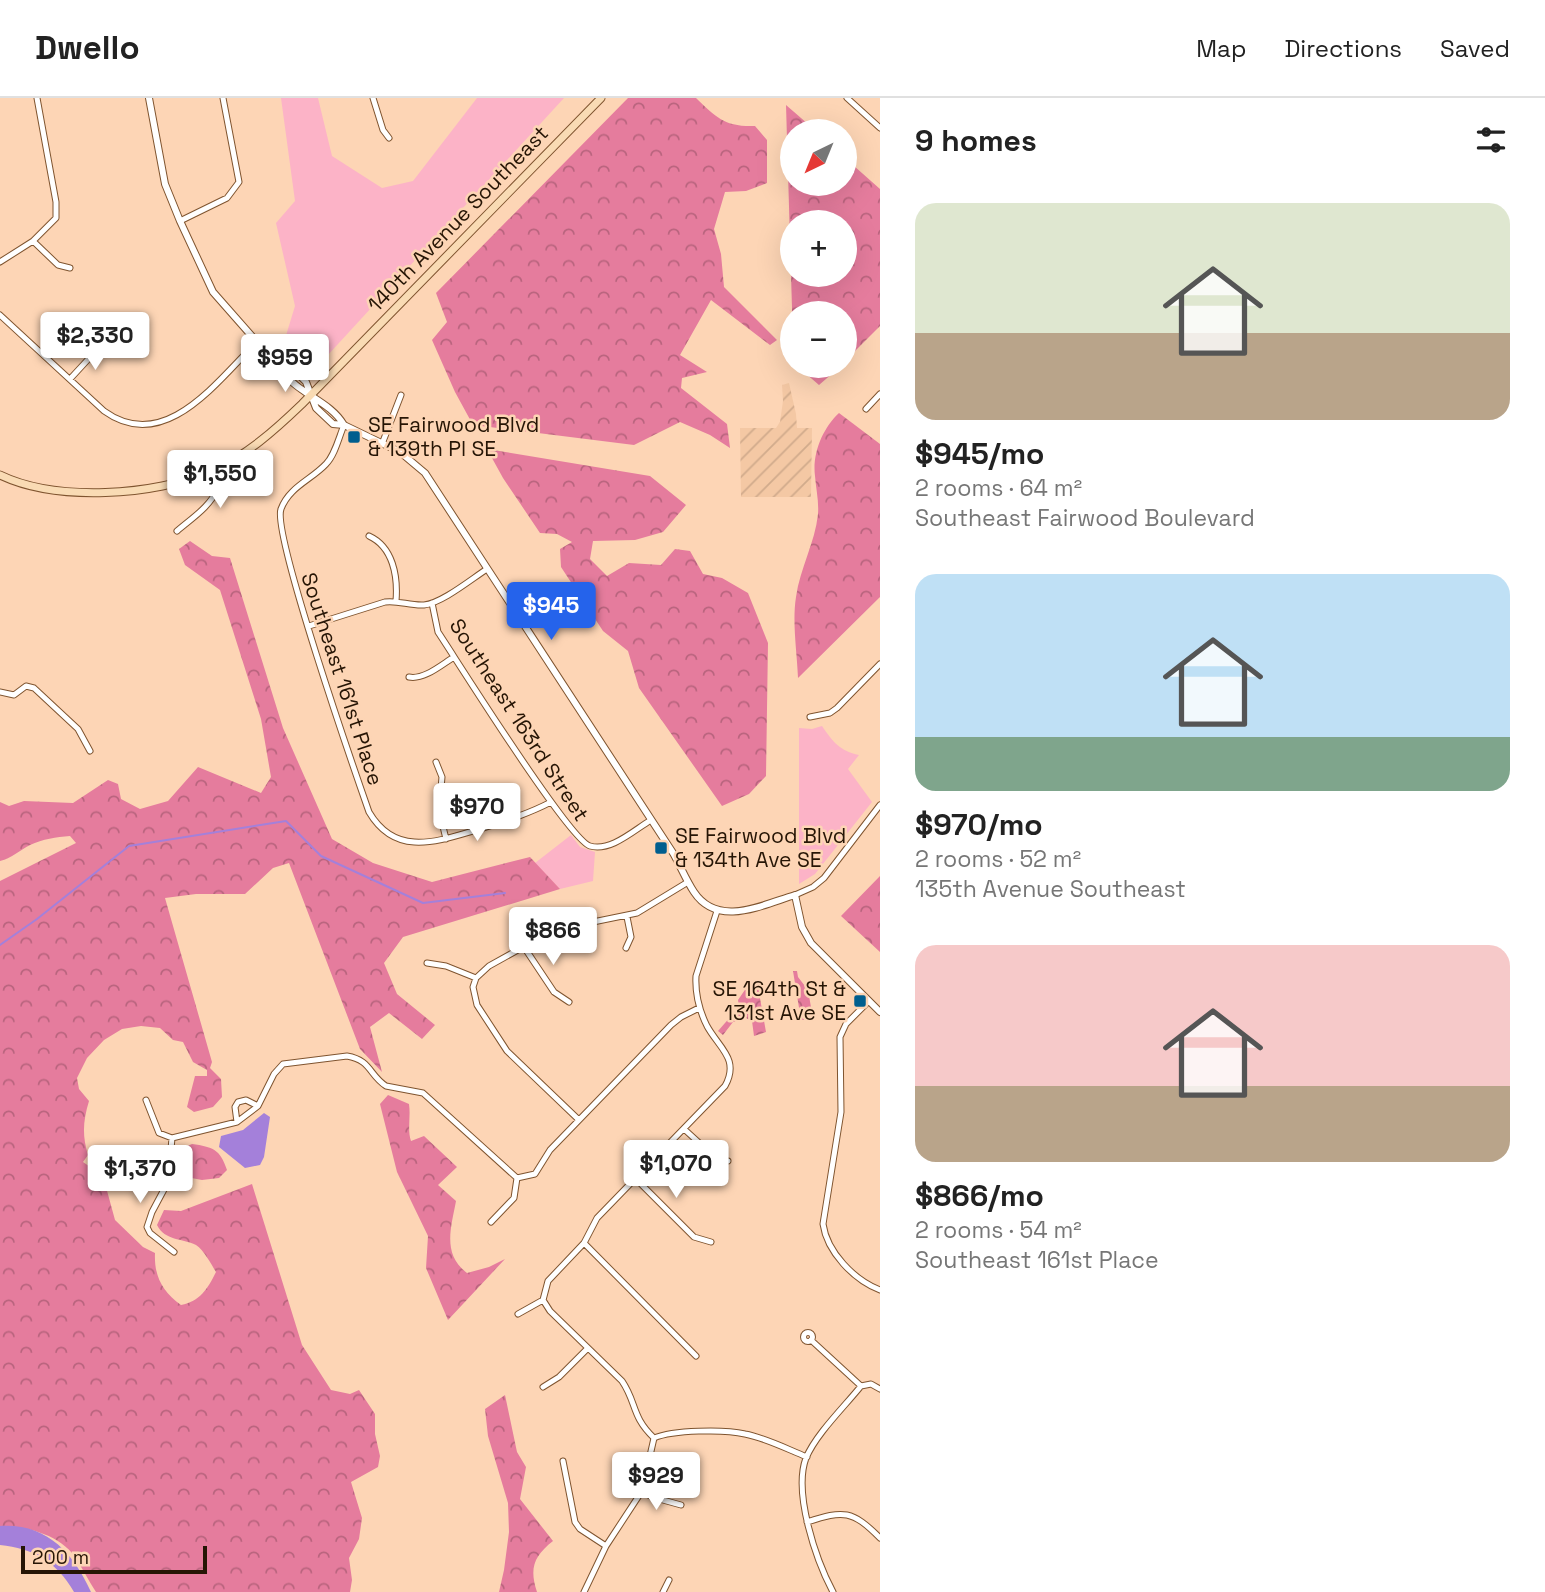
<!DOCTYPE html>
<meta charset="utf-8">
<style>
:root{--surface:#fff;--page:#f2f2f2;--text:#222;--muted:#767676;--line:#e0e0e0;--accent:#2563eb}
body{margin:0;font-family:"Space Grotesk",sans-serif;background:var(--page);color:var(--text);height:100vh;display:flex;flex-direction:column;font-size:26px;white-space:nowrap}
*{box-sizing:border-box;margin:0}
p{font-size:23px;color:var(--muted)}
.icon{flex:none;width:38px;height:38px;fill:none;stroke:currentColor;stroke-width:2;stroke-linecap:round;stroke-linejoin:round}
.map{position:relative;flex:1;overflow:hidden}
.sheet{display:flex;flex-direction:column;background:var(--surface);width:665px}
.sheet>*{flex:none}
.needle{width:46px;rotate:223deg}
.fabs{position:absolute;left:780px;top:21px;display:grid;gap:14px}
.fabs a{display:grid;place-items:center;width:77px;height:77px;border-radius:50%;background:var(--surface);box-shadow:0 7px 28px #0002;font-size:35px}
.scale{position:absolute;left:21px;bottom:18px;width:186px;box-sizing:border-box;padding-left:7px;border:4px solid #261505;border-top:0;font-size:19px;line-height:24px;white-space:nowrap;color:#261505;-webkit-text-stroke:5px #fdd5b5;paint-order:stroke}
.price{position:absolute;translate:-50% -60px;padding:0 16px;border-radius:7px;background:#fff;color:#222;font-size:23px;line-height:46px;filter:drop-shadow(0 2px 4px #0008)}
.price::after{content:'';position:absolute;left:50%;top:42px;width:21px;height:16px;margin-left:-10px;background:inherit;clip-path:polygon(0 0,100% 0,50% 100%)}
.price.active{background:var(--accent);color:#fff}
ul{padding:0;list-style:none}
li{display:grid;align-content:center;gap:14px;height:371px;padding:0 35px}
li span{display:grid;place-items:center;height:217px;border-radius:21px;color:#555}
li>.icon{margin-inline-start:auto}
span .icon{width:126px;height:126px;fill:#fffc;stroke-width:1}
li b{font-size:30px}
h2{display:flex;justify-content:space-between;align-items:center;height:84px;padding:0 35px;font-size:30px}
header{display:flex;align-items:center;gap:42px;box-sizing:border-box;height:98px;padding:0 35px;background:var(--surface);border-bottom:2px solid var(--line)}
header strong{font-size:33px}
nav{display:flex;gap:38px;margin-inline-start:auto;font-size:24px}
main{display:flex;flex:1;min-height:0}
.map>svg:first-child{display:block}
.industrial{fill:url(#industrial-furrows)}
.green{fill:#fcb3c7}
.forest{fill:url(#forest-crowns);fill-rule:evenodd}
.water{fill:#a480da}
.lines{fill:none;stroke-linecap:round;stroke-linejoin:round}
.stream{stroke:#a480da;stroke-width:2}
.minor-casing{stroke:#7f542f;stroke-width:7}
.tertiary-casing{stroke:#7f542f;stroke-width:8}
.secondary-casing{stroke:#7f542f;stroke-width:9}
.minor{stroke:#fff;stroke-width:5}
.tertiary{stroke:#fff;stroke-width:6}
.secondary{stroke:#f9dbb4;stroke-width:7}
.poi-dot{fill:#005e8e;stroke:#fdd5b5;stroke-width:2.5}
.labels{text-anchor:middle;stroke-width:5;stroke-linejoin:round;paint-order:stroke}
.street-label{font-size:21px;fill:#261505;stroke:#fdd5b5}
.poi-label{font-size:21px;fill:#261505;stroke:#fdd5b5;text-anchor:start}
</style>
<header>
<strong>Dwello</strong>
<nav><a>Map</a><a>Directions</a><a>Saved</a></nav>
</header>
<main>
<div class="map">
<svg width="880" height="1494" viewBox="0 0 880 1494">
<defs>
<pattern id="industrial-furrows" width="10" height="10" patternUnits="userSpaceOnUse" patternTransform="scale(1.75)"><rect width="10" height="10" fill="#f4c8a4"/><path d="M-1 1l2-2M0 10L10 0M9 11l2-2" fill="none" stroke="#d1ab8c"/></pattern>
<pattern id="forest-crowns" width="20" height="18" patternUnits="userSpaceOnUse" patternTransform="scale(1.75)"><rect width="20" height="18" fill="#e57c9d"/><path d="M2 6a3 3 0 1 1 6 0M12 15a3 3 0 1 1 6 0" fill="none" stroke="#b9647e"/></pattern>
</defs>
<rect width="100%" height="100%" fill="#fdd5b5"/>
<path class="industrial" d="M789,285L796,316L797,330H812L811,399H741L740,330H776L780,324L783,303L782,287Z"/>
<path class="green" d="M281,0H318L332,58L382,90L413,83L477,0H564L327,258L308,266L284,244L295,208L276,125L295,103Z
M822,628C833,644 840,653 859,657L848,671L872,704L815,776L799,786V630L812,631Z
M571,737L580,749L595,754L593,783L560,791L535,765Z"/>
<path class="forest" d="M628,0H696C717,20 725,29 755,28L767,42V85L746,93L725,94L714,131L721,156L724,189L777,242L770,247L711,202L680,257L707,274L682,280L681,290L727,326L730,350L710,337L680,324L634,347L473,327L455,294L432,242L447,224L436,195Z
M786,7L816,33H793V86H845V60L880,91V228L845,263V215H793V244ZM793,124H845V177H793Z
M797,268H841L819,287Z
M839,315L880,346V499L798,580C797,554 792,524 796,499C800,470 815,445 818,416C819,403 816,391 815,378C812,355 823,330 839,315Z
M487,351L650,378L686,407L663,434L635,442L593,443L590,461L607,478L629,465L661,467L675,451L690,453L703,476L722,480L748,495L768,545L766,678L749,696L722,708L639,590L628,553L603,533L561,469L560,451L572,444L557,436L540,435L503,380Z
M190,443L212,458L230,460L283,630L332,741L373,765L432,784L530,759L560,791L403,839L384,865L397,896L435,927L422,941L389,915L370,929L382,974L360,951L289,765L273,770L245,796H196L165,800L212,964L210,970L221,981L222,999L213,1009L194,1014L187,1009L195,978H207V972L193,964L183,944L173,942L160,930L141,928L122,931L104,942L87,960L77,980L79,991L89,1003C83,1023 82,1037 88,1057L83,1064L103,1078L115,1122L143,1149L155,1155C154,1178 162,1193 181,1207C200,1203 207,1192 216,1174C211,1166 204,1152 196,1147C182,1140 165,1143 157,1127L164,1112L181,1113L252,1086L302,1247L331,1292L350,1296L359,1292L375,1316V1336L380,1358L378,1369L351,1384L362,1420L359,1441L349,1460L352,1482L350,1494H96C88,1482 81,1467 72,1455C56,1436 25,1428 0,1428V783L76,745L70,738C56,739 43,741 30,747C20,752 12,760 0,763V704L9,708L24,703L73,705L108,682L118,686L121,701L140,711L168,703L198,669L261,695L271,679L261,621L220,492L185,467L179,451Z
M880,778V854L841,818Z
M793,873H797L798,879L808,892L812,915L807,922H801Z
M751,883L758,889L766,934L754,938L752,923L746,920L733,924L723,937L718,933L739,909L738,902Z
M388,997L409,1006C411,1019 407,1031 411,1043L424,1038L457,1069L438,1087L456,1103C451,1130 442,1156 467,1175L489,1169L505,1161L448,1222L426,1170L428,1138L397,1074L380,1006Z
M192,1046C213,1049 220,1051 227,1072L219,1080L202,1082L181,1078L177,1061L179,1052Z
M505,1297L517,1354L526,1369L520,1401L553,1443C534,1458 529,1470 537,1494H499L504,1472L509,1434L508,1405L488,1338L485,1311Z"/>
<path class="water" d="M264,1015L270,1019L264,1059L260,1067L245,1070L219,1049L221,1038L243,1032Z
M0,1428C46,1425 73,1454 91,1494H74C57,1464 33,1450 0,1447Z"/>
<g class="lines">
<path class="stream" d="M0,847L37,821L129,748L286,723L321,758L423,805L505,795"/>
<defs>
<path id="minor" d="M373,0L383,32L389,40
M847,0L880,30
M180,123L227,100L239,84L223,0
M33,143L58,167L70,170
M0,164L33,143L56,120V104L37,0
M0,217L104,313C165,357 217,283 257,244
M70,281L94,255L108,250
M866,311L880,296
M344,327C339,339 335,357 326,366C311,382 289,389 281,411C272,435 355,674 369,714C396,760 438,743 480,731C505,723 528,716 551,704
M382,346L401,297
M177,433C192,420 210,409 218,390L212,373
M369,438C393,449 398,478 396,503
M432,505L438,534C458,564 569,742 590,748C611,754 634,732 651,722
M309,528L385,504C398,502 410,508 424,507C442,505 470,482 487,471
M409,579C424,582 441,567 454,559
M0,594L14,597L26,588L34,590L78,631L90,653
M810,619L830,615L837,610L880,566
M436,664L442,679L439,712L446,741
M795,797L813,789L824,780L880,707
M524,849L554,894L569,904
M626,850L631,839L627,819
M427,865L446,868L476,880
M869,903L846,926L840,939L841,1014L823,1126C827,1154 854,1182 880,1192
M146,1002L159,1035L172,1040L237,1024L258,1008L274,976L283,966L347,958C371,962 369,977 386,988L423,995L517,1080
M579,1022L507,953L477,907L473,889L476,880L489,868L554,832L637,815L688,784
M237,1024L235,1009L238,1004L246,1002L258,1008
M684,1031L718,1062L728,1063
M172,1040L168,1084L152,1114L147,1129L150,1135L174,1154
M634,1079L694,1139L711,1144
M491,1124L514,1100L517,1080L535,1076L550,1052L671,927L681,919L699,910
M584,1145L696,1258
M543,1202L548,1183L584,1145L597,1120L725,988C740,961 719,950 707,928C699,912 695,896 696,878L717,813
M543,1202L550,1213L622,1283C637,1305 631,1318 654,1340
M518,1216L543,1202
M803.5 1239a4.5 4.5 0 1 1 9 0a4.5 4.5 0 1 1-9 0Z
M811,1242L861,1288L871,1286L880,1291
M543,1289L559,1279L587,1251
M654,1340C673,1332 724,1331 745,1336C766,1340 787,1351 807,1359
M563,1363L575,1424L580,1431L606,1448
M642,1393L652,1399L681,1407
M807,1424C844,1412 852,1412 880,1440
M584,1494L606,1448L642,1393L654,1340
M663,1494L669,1482
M833,1494C816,1462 793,1395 806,1360C816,1336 845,1308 861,1288"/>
<path id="tertiary" d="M149,0L165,86L180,123L213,194L257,244L260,252C273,264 286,281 301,291C316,302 334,310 344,327L400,354L425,375L673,755C680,767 686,782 694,794C718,830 762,807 795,797L802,829L811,845L880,914
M257,244L267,245L306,284L316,310L333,326L344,327"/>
<path id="secondary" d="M0,377C56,404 155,398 211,373C246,358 275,332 302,306L601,0"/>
</defs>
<use href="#minor" class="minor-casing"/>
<use href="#tertiary" class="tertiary-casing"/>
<use href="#secondary" class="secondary-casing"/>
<use href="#minor" class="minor"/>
<use href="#tertiary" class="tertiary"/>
<use href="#secondary" class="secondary"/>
</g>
<g class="poi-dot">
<rect x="347" y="332" width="14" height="14" rx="3.5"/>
<rect x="654" y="743" width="14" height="14" rx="3.5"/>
<rect x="853" y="896" width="14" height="14" rx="3.5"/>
</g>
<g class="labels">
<g class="street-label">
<text transform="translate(458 121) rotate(-46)" y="7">140th Avenue Southeast</text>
<text transform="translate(342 581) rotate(72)" y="7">Southeast 161st Place</text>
<text transform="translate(519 622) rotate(57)" y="7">Southeast 163rd Street</text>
</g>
<g class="poi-label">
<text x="368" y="334">SE Fairwood Blvd<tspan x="368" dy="24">&amp; 139th Pl SE</tspan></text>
<text x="675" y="745">SE Fairwood Blvd<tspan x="675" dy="24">&amp; 134th Ave SE</tspan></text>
<text x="846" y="898" text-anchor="end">SE 164th St &amp;<tspan x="846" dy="24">131st Ave SE</tspan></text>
</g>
</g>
</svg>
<div class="fabs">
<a><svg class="needle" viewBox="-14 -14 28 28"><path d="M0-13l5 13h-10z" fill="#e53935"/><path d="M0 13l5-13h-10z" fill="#767676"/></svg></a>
<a>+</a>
<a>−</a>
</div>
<div class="scale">200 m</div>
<b class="price" style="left:95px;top:274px">$2,330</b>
<b class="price" style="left:285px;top:296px">$959</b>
<b class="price" style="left:220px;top:412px">$1,550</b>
<b class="price active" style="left:551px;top:544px">$945</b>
<b class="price" style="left:477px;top:745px">$970</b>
<b class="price" style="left:553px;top:869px">$866</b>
<b class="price" style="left:676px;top:1102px">$1,070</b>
<b class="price" style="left:140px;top:1107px">$1,370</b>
<b class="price" style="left:656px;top:1414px">$929</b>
</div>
<section class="sheet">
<h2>9 homes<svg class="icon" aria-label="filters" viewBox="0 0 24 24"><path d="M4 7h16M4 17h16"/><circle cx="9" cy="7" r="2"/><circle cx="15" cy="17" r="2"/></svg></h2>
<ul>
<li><span style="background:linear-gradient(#dfe7d0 60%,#b9a48a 0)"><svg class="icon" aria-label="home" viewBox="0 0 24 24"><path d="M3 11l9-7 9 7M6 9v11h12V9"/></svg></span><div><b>$945/mo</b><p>2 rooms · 64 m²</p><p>Southeast Fairwood Boulevard</p></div></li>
<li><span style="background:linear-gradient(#bfe0f5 75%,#7fa58c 0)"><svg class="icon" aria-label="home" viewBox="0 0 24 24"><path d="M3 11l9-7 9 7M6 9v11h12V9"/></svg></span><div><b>$970/mo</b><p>2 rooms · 52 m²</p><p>135th Avenue Southeast</p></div></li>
<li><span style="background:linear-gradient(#f6c9c9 65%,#b9a48a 0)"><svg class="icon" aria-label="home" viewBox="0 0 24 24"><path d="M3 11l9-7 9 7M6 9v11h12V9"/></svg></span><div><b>$866/mo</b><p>2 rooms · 54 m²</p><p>Southeast 161st Place</p></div></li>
</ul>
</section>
</main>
